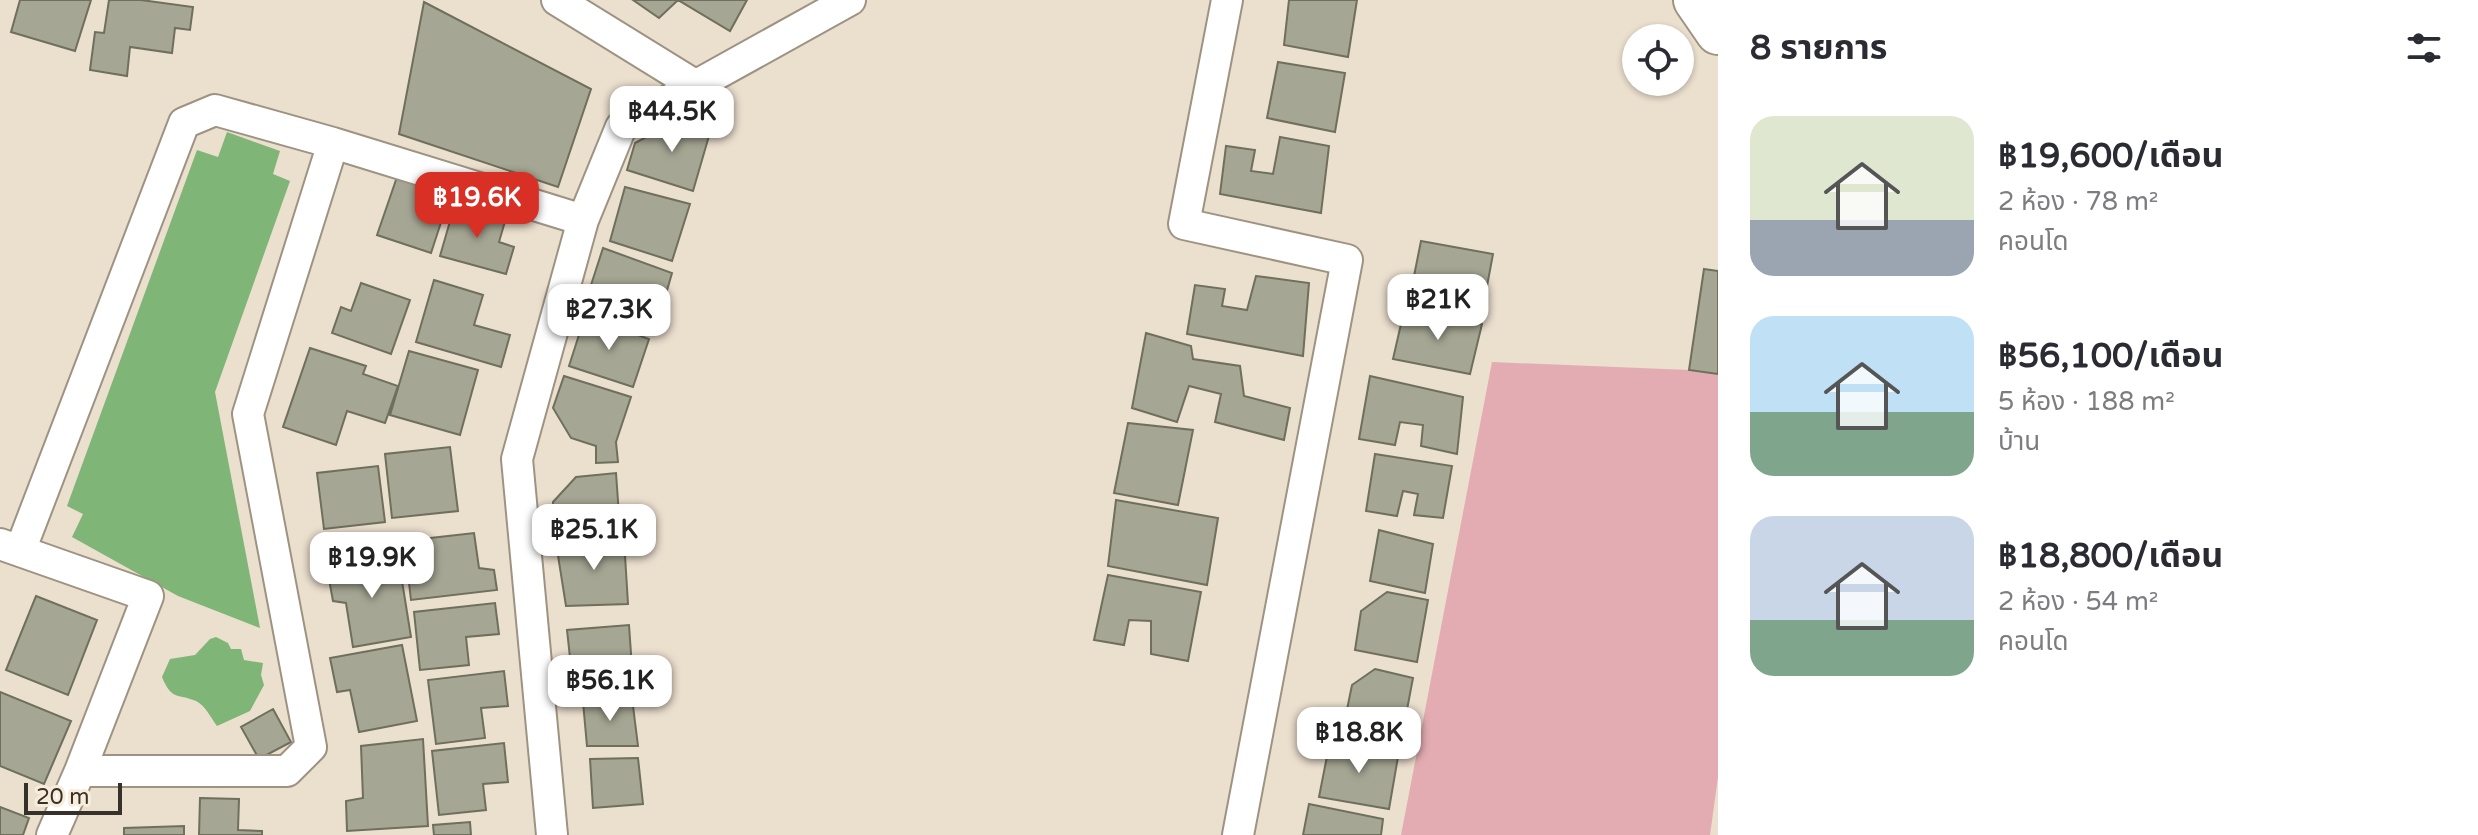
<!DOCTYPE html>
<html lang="th">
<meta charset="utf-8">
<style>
:root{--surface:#fff;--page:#f2f2f3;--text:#2b2b33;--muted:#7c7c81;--accent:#d93025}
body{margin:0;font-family:"Varela Round","Noto Sans Thai",sans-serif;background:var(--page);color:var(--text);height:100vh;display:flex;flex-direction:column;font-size:30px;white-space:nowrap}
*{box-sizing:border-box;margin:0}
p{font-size:26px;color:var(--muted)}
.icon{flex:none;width:44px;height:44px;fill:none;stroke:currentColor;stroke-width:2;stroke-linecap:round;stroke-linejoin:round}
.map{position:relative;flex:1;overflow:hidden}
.sheet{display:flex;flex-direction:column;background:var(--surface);width:760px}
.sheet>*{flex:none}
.tools{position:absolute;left:1622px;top:24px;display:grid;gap:16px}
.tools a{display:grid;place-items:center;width:72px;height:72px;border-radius:50%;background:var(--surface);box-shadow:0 2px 6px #0004;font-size:40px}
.scale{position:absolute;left:24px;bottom:20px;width:98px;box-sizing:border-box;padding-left:8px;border:4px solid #36312a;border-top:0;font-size:22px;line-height:28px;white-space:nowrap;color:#36312a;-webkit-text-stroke:6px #f8ecdb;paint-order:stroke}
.price{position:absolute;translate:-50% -68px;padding:0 18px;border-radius:16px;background:#fff;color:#222;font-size:26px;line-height:52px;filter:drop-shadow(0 2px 4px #0008)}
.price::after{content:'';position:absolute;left:50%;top:48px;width:24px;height:18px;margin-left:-12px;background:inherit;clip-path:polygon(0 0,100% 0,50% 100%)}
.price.current{background:var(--accent);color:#fff}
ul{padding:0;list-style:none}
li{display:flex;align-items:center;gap:24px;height:200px;padding:0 32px}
li span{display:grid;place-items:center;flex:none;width:224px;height:160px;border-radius:24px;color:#555}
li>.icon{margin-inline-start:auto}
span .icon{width:96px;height:96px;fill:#fffc;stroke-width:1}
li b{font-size:34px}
h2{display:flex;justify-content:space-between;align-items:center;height:96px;padding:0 32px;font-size:34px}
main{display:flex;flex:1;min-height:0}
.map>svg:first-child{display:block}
.green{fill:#e3acb2}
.water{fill:#7fb576}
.building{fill:#a5a693;stroke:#6e6f5d;stroke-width:2}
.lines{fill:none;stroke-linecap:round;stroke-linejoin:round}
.street-casing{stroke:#9e9383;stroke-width:34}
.secondary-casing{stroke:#9e9383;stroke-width:48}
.street{stroke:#fff;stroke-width:30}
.secondary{stroke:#fff;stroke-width:44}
</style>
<main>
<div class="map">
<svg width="1718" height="835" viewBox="0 0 1718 835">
<rect width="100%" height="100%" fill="#ebdfce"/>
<path class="green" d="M1492,362L1689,370L1718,374V777L1710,835H1401Z"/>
<path class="water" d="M227,132L280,151L273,174L290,181L215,392L260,628L178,596L72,537L83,514L67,506L197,150L218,157Z
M216,637L228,643L231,649H241L244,660L263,663L261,675L264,685L250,711L217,726C211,718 205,705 196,701C177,693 172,701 162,677L170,659L195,655L210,639Z"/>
<path class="building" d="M20,0H91L75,51L11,32Z
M109,0H141L193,7L190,30L175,28L172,53L130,47L127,76L90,70L95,32L104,33Z
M633,0H678L659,18Z
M678,0H747L730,31Z
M1289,0H1357L1348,57L1284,45Z
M424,2L591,89L558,187L399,134Z
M1278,62L1345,73L1335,132L1267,118Z
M676,121L711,129L693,191L627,170L635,143Z
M1280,137L1329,146L1321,213L1220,194L1226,146L1255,150L1251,171L1273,174Z
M397,177L450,195L431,253L377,235Z
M625,187L690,204L672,261L610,241Z
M455,204L506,218L499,242L514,247L506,274L440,256Z
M1421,241L1493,254L1482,313L1452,307L1451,283L1414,276Z
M603,248L672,273L655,332L607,309L591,285Z
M1704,269L1718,271V374L1689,370Z
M1256,276L1309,283L1303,356L1187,334L1195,285L1225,289L1222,306L1247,310Z
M434,280L483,295L474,325L510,335L501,367L416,342Z
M361,283L410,300L391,354L332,333L341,307L351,311Z
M1404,311L1482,324L1470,374L1393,359Z
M585,316L649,339L633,387L569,366Z
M1146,333L1191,346L1193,359L1240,366L1244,396L1290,408L1284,440L1215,422L1221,394L1189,386L1177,422L1132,408Z
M310,348L366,366L363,374L398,386L385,423L347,411L336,445L283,427Z
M409,351L478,370L460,435L390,415Z
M564,376L631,397L616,442L618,462L596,463V446L571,438L553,408Z
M1370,376L1463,397L1457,454L1421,446L1423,425L1400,422L1395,445L1359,439Z
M1128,423L1193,430L1178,505L1114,493Z
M450,447L458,511L392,518L385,454Z
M1375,454L1452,466L1443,518L1414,515L1418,494L1403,491L1397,516L1366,511Z
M378,466L385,522L324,529L317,473Z
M616,473L620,529L552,533L553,502L576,477Z
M1116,500L1218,518L1207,585L1108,566Z
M1379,530L1433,544L1425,593L1370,581Z
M474,533L479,568L494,570L497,590L411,600L404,541Z
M624,539L628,604L566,606L556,543Z
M398,556L411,637L353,647L346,603L333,601L327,568Z
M1108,575L1201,592L1188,661L1151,654V621L1129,620L1124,645L1094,640Z
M1387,592L1428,600L1417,662L1355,650L1361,611Z
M36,596L97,620L68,695L6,670Z
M495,603L499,634L466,637L469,665L420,670L414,612Z
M629,625L633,682L573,685L567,630Z
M402,645L417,721L359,732L350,690L337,692L330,658Z
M1375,669L1413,678L1402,736L1344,724L1352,685Z
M504,671L508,706L481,708L485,738L436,744L428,680Z
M0,692L71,721L44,784L0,766Z
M632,698L638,746H587L583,702Z
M273,709L291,742L259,759L241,727Z
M423,739L428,826L347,831L346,801L363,798L361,746Z
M1330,741L1399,751L1389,809L1319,797Z
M504,743L508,782L483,784L486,810L439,815L432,751Z
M638,758L643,804L593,808L590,759Z
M200,798L239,799L238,830L262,831V835H199Z
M1309,804L1383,819L1381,835H1303Z
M0,807L29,818L23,835H0Z
M470,822L471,835H434L433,825Z
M184,826V835H124V828Z"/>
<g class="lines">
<defs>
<path id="street" d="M557,0L693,84
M1227,0L1184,224L1347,260L1238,835
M0,544L148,596L80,771L52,835
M20,551L184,123L215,110L333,143L583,220
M80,771H287L311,747L248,414L333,143
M552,835L517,459L583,220L621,127L850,0"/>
<path id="secondary" d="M1696,0L1718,32"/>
</defs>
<use href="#street" class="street-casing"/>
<use href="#secondary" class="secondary-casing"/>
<use href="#street" class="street"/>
<use href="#secondary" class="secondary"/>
</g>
</svg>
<div class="tools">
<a><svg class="icon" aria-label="locate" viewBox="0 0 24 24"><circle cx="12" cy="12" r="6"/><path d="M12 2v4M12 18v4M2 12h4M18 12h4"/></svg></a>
</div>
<div class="scale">20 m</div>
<b class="price" style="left:672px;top:154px">฿44.5K</b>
<b class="price current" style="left:477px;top:240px">฿19.6K</b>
<b class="price" style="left:1438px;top:342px">฿21K</b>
<b class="price" style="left:609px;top:352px">฿27.3K</b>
<b class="price" style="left:594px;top:572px">฿25.1K</b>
<b class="price" style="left:372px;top:600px">฿19.9K</b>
<b class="price" style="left:610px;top:723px">฿56.1K</b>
<b class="price" style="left:1359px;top:775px">฿18.8K</b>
</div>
<section class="sheet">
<h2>8 รายการ<svg class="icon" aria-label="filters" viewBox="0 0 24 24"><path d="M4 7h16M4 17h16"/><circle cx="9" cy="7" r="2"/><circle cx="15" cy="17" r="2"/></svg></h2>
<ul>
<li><span style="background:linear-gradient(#dfe7d0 65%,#9aa5b1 0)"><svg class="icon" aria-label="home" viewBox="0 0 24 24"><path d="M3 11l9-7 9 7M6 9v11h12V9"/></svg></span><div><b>฿19,600/เดือน</b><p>2 ห้อง · 78 m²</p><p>คอนโด</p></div></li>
<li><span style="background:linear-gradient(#bfe0f5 60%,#7fa58c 0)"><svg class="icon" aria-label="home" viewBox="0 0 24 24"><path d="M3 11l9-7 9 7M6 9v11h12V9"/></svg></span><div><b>฿56,100/เดือน</b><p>5 ห้อง · 188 m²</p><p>บ้าน</p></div></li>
<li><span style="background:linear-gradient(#c9d6e8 65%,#7fa58c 0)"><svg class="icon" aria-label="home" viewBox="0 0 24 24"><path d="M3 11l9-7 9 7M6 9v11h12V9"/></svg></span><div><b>฿18,800/เดือน</b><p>2 ห้อง · 54 m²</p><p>คอนโด</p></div></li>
</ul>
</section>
</main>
